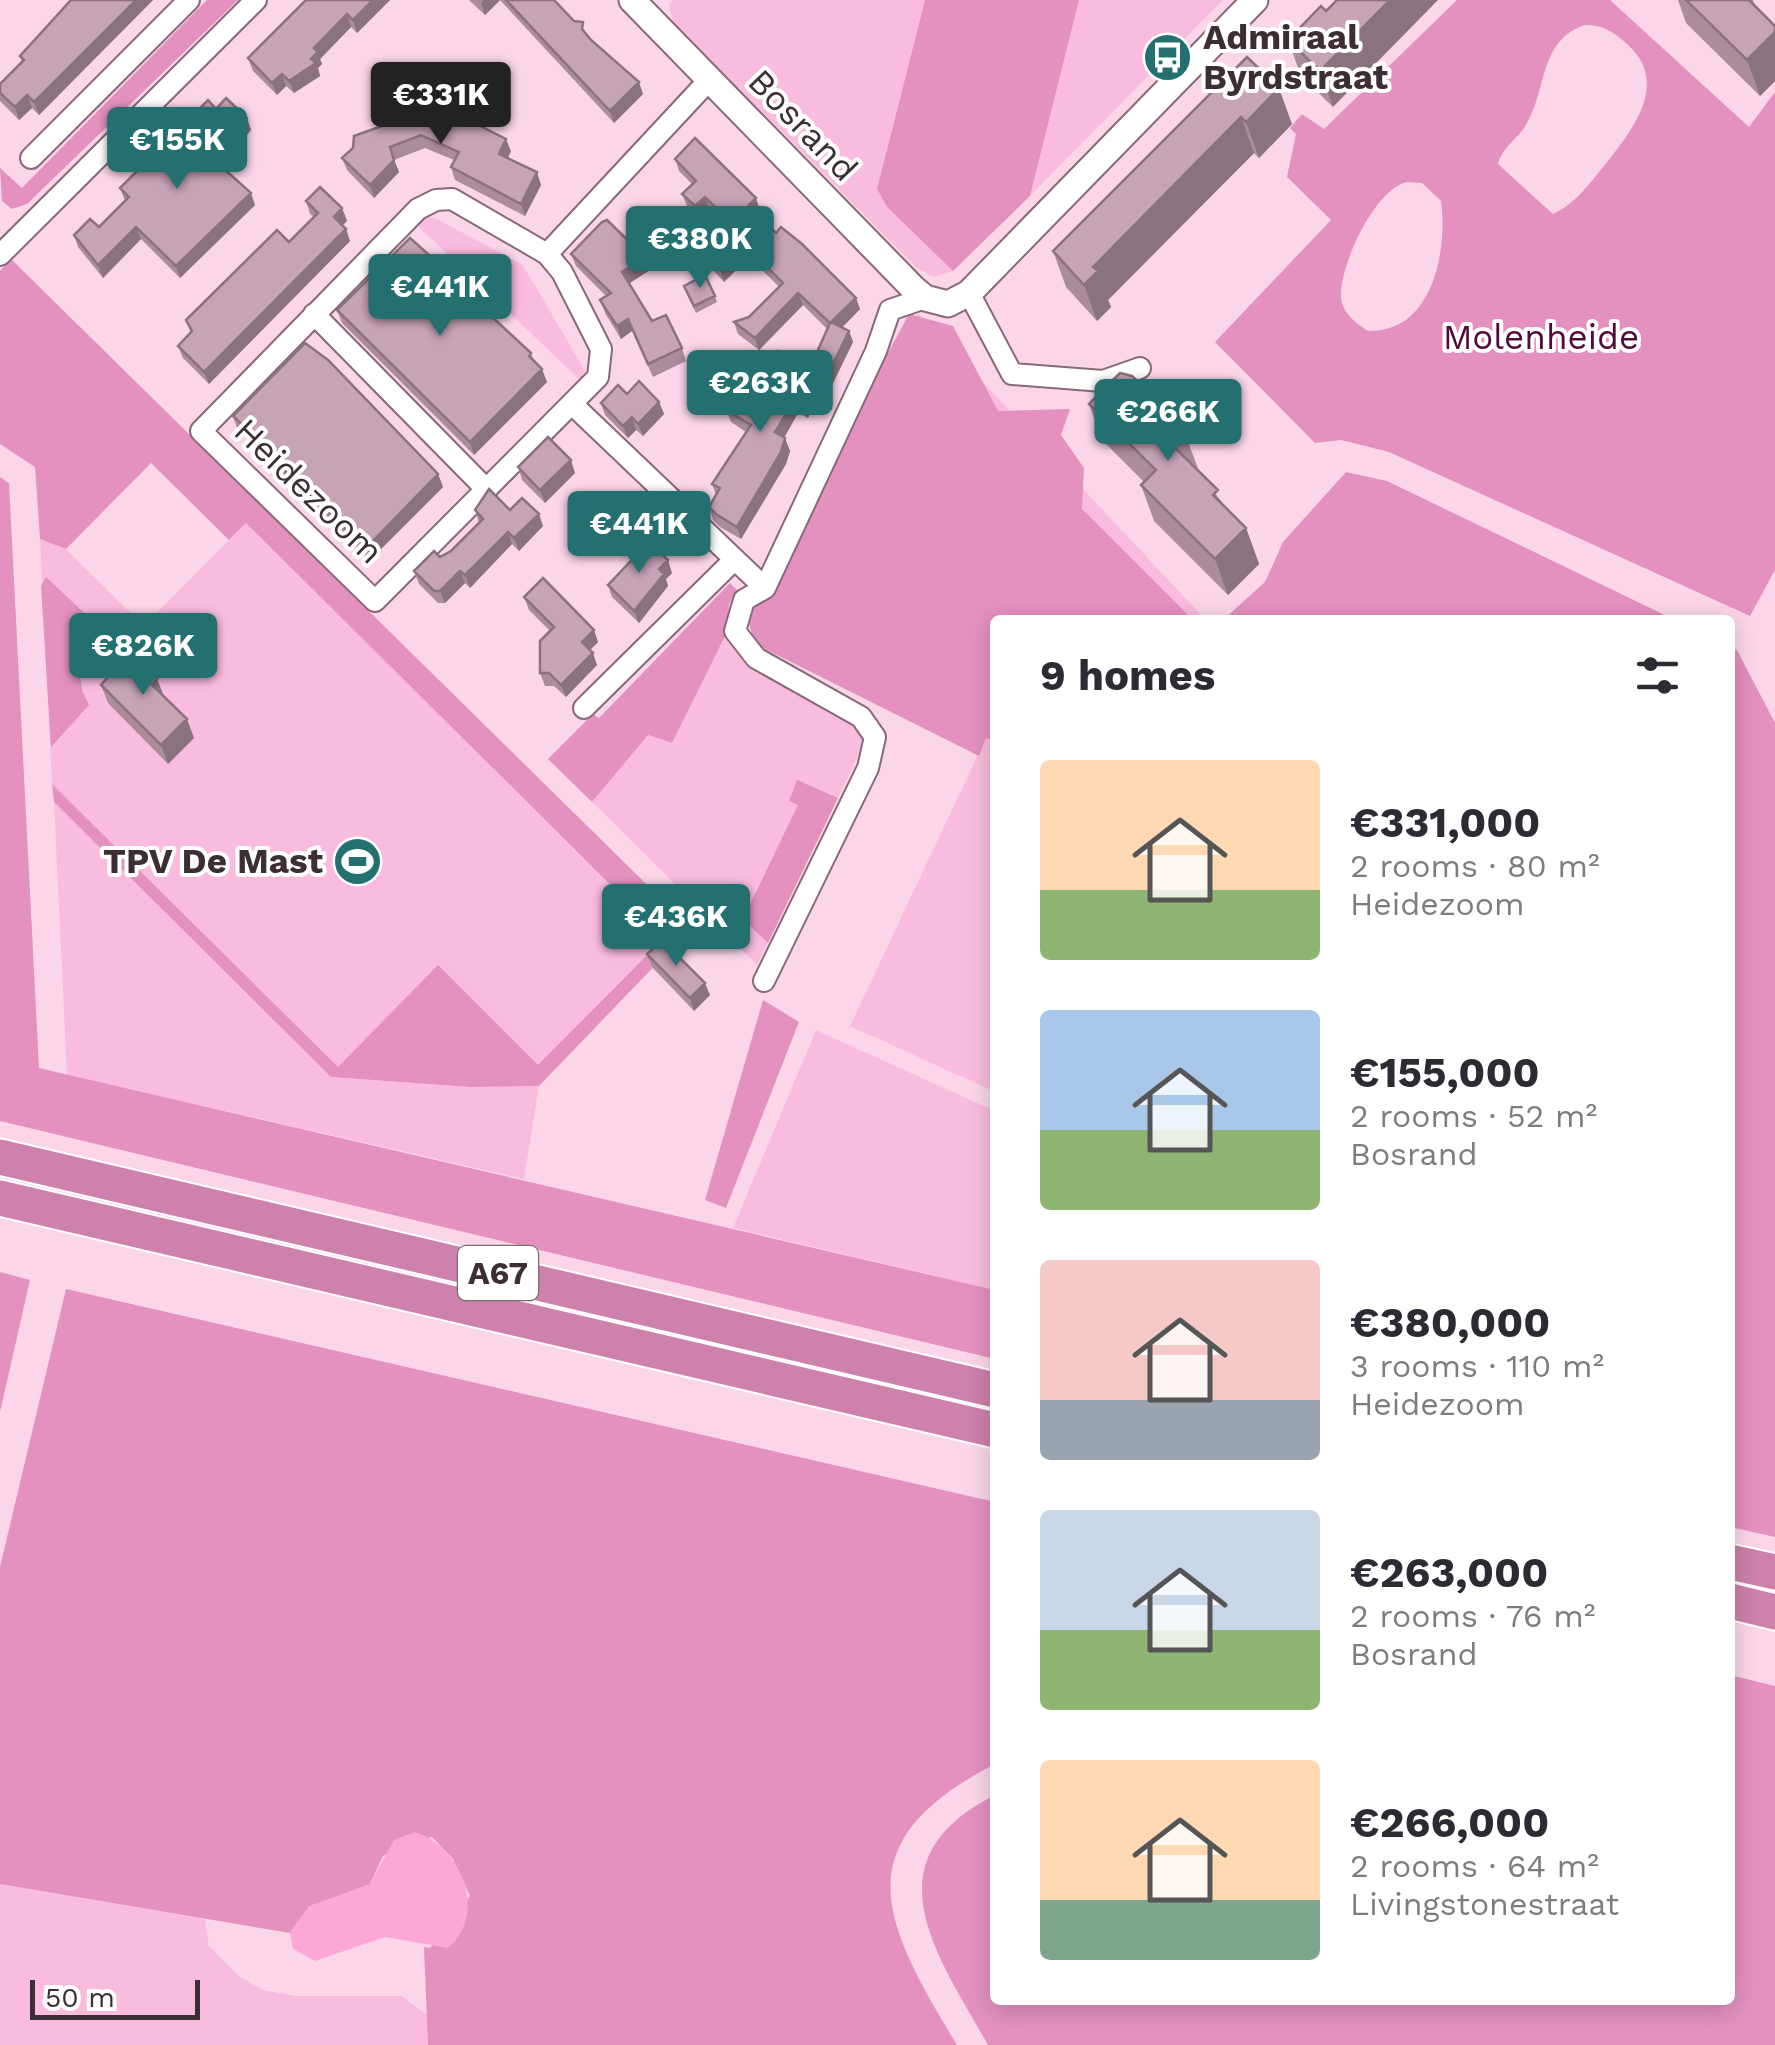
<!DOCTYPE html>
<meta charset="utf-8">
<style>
:root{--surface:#fff;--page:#f2f2f3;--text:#2b2b33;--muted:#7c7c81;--accent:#247070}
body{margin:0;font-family:"Work Sans",sans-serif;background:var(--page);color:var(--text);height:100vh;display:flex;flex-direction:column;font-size:38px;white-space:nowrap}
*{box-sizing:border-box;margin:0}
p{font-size:32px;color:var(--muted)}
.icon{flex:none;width:55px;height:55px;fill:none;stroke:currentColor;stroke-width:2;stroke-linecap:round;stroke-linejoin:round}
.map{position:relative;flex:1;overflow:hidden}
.drawer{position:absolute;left:990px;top:615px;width:745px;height:1390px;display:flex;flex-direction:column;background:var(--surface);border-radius:10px;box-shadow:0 5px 25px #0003}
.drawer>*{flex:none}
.scale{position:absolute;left:30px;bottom:25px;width:170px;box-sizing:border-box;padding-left:10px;border:5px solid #3d2e36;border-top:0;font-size:28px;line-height:35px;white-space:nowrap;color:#3d2e36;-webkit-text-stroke:8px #fff;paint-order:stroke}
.price{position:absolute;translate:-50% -85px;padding:0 22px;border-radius:10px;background:var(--accent);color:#fff;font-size:32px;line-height:65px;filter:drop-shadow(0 2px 5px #0008)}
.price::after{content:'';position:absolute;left:50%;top:60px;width:30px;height:22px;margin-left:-15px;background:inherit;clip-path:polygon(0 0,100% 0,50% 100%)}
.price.current{background:#222;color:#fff}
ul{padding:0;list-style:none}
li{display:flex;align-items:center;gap:30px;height:250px;padding:0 50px}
li span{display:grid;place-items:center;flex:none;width:280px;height:200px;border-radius:10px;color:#555}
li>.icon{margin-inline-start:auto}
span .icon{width:120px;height:120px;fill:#fffc;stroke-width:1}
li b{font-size:42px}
h2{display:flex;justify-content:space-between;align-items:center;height:120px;padding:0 50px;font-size:42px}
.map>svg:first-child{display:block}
.green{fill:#fabcde}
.forest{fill:#e491c0;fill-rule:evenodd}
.water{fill:#fda7d7}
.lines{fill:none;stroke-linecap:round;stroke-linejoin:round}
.minor-casing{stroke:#886879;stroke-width:24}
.tertiary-casing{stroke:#886879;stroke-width:29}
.motorway-casing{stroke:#fff;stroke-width:39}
.minor{stroke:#fff;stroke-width:20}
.tertiary{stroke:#fff;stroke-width:25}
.motorway{stroke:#cd81ac;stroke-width:35}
.wall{fill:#ab8c9d}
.shaded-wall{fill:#8b727f}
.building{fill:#c7a3b6;stroke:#8b727f;stroke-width:2.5}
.labels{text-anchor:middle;stroke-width:8;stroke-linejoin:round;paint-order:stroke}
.shield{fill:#fff;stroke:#776d72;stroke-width:2.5}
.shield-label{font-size:32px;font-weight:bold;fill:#3d2e36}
.poi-label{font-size:35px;font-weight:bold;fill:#3d2e36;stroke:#fff;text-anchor:start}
.street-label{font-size:35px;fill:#3d2e36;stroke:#fff}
.park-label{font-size:35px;fill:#53083b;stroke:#fff}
</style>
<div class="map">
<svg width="1775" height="2045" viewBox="0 0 1775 2045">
<rect width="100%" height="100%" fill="#fbd6e9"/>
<path class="green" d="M673,0H925L877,189L887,207L953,271L934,277L917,268L673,22L669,5Z
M1079,0H1223L1030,196Z
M421,217L435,218L523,265L585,371L580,380L420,228L416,221Z
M918,313L1206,620H995V1092L850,1026L983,744L760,630Z
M246,523L664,938L538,1066L338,1068L52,784L40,539L66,549L144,626Z
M727,632C740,673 825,704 864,724L865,741L838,798L797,781L789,801L799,805L743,919L768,943L757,965L592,802L648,735L672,743Z
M54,802L331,1077L470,1087L539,1086L524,1179L67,1075Z
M816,1030L995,1111V1290L733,1228Z
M0,1884L205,1919L209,1946L239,1976L263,1990L296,1996H402L427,2015L428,2045H0Z"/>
<path class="forest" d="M207,0H238L27,204L12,209L2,201L0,168L22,188Z
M925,0H1079L1030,196L953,271L887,207L877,189Z
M1457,0H1610L1749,127L1775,92V570L1750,616L1389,452L1341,440L1315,443L1215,342L1331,220L1287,177L1296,134L1290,128L1302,114L1324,129ZM1585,25C1603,25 1614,32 1627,44C1671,83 1632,131 1604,166C1589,184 1575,204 1553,214L1498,164C1503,146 1517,140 1526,125C1548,89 1538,41 1585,25ZM1407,182L1422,183L1441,201C1448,252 1432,333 1368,331C1355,323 1340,311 1341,294C1341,263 1375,189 1407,182Z
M11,259L691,928L539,1086L470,1087L331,1077L54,802L52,784L338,1067L438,965L538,1065L664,938L246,523L229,540L151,463L66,549L40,539L35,467L0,444V271Z
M909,314L953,326L998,411L1070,409L1061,435L1084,468L1082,509L1193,620H995V741L986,738L979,756L755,644L749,624L755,599Z
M1346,472L1387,481L1675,620H1223L1265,582L1283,542Z
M0,477L9,483L39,1068L995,1290V1359L0,1121Z
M46,577L95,623L77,649L82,690L89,705L51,747L41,586Z
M730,583L737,590L729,604L727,632L672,743L648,735L592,802L548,759L593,714L599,718Z
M1730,647L1737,650L1775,723V1537L1730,1527Z
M797,780L838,798L768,943L743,919L798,805L789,801Z
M763,1000L799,1022L726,1208L705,1200Z
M0,1272L30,1280L0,1412Z
M66,1289L995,1502V1764C842,1843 882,1921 957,2045H428L424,1947L430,1948L470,1896L453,1859L432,1837L383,1856L370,1884C338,1905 313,1895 290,1933L0,1884V1567Z
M1730,1675L1775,1686V2045H988C937,1954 866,1860 995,1795V2000H1730Z"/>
<path class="water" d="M415,1832C461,1846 489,1914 448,1948L385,1937L315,1961L293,1949L290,1933L309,1906L370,1884L394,1840Z"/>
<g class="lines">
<defs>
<path id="minor" d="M31,158L189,0
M452,199L547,254L562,272L601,349L598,377L375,601L201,431L418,209L436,200Z
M547,254L710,79
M0,255L256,0
M969,293L1012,374L1103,381L1140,368
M314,314L487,490
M573,405L765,588L744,600L735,631L756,658L861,717L875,737L868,768L764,981
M765,588L876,351L890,310L925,298
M584,708L734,560"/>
<path id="tertiary" d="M632,0L914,289L925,298L948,304L969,293L1255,0"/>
<path id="motorway" d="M0,1157L995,1390
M0,1198L995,1430
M1730,1562L1775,1572
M1730,1601L1775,1612"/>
</defs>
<use href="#minor" class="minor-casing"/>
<use href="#tertiary" class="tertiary-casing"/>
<use href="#motorway" class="motorway-casing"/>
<use href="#minor" class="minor"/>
<use href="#tertiary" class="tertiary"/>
<use href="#motorway" class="motorway"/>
</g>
<path class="wall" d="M71,0H153L39,115L32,108L19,120L0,101V84L22,62L20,56Z
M306,0H390L357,33L351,27L320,59L322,64L318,68L320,76L294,93L286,86L277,95L253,71L248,58Z
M469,0H554L643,94L614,123L500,0L485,15Z
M1678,0H1753L1755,6L1775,26V81L1760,96L1686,23Z
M1326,11L1333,107L1301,76L1288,40Z
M1247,57L1292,124L1259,158L1254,153L1108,300L1111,307L1097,321L1066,287L1053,251Z
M216,109L247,118L251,130L221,166L255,205L180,278L141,239L103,278L78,247L74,235L99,227L125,201L120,188L161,170L184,148L180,144L176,132Z
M403,109L511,151L508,158L541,185L525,216L455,180L451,167L454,160L425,148L394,160L399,172L374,198L347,170L342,158Z
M675,159L760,210L757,214L776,233L860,309L842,327L849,331L853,342L833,383L822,376L825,384L808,418L798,413L784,438L790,451L786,464L741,539L720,527L713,520L709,507L716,495L712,484L746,432L731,422L726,410L755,398L816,369L813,361L827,329L803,305L759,350L738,334L734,322L749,317L779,287L749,257L724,282L712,269L707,257L733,232L709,208L699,218L687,206L682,194L692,184L679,171Z
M306,201L342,208L347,221L342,225L350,241L209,384L183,358L178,346L191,333L186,320L289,242L314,217L310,214Z
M571,254L650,270L629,283L652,321L682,348L686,361L653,377L632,331L621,339L605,313L600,300L606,296L576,266Z
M465,287L468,295L531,353L534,361L547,382L474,455L342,323L337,310Z
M686,292L715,296L717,302L696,313Z
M627,394L659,402L664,414L643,436L636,430L628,438L605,415L601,403Z
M1089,404L1172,424L1187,439L1199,471L1223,504L1246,528L1259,564L1228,595L1154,521L1141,485L1144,482L1102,440Z
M233,416L438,474L443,487L370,560L249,444L246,436L237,428Z
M518,467L575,473L545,503L522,480Z
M475,510H510L543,526L519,551L512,544L470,588L465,583L445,603H438L419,584L414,571L451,551L479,523Z
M672,573L666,579L668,586L639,623L612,597L608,585Z
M524,597L594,630L598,642L590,650L597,665L566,697L554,686H545L540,673L550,631L529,610Z
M104,675L157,679L164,696L194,738L168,764L108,703L101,685L106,680Z
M647,954L710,995L694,1011L652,967Z"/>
<path class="shaded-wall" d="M136,0H153L39,115L34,102Z
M373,0H390L357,33L353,20Z
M484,0H500L485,15L481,3Z
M1390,0H1438L1333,107L1320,71Z
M347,14L351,27L320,59L322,64L318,68L320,76L294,93L289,81L314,48Z
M1775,32V81L1760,96L1747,60Z
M282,74L286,86L277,95L272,83Z
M639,82L643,94L614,123L610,111Z
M1279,88L1292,124L1259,158L1246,122Z
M27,95L32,108L19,120L15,107Z
M1241,117L1254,153L1108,300L1111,307L1097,321L1084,285L1093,267Z
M247,118L251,130L218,171L213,159Z
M506,139L511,151L503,166L499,154Z
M394,160L399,172L374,198L370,185Z
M537,172L541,185L525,216L521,204Z
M251,193L255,205L180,278L176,266Z
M705,197L709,208L699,218L695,206Z
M756,198L760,210L753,217L749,205Z
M342,208L347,221L339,229L334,217Z
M136,227L141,239L103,278L98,265Z
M346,229L350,241L209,384L204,372Z
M745,245L749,257L724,282L720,270Z
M645,257L650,270L627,285L622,272Z
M798,293L803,305L759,350L755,338Z
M856,298L860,309L836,334L831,322Z
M628,319L632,331L621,339L617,326Z
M849,331L853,342L833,383L829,372Z
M542,369L547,382L474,455L470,442Z
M820,371L825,384L808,418L803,406Z
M794,401L798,413L780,445L775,432Z
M659,402L664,414L643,436L638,424Z
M1167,409L1179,444L1162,414Z
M632,417L636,430L628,438L623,426Z
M785,438L790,451L786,464L741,539L737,527Z
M571,460L575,473L545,503L540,490Z
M438,474L443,487L370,560L366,548Z
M539,514L543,526L519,551L514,538Z
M1246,528L1259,564L1228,595L1215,559Z
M508,532L512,544L470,588L465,575Z
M668,560L672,573L666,579L668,586L639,623L634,611L659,569Z
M460,571L465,583L445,603L440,591Z
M594,630L598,642L586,654L582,642Z
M593,653L597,665L566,697L561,685Z
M157,679L164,697L152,685Z
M187,719L194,738L168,764L161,745Z
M705,983L710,995L694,1011L690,998Z"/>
<path class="building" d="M71,0H136L34,102L27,95L15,107L0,93V84L24,60L20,56Z
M306,0H373L353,20L347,14L314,48L318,52L311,59L316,63L289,81L282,74L272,83L248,58Z
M506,0H554L574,21L583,22L582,29L591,40L639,82L610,111Z
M1337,0H1390L1320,71L1288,40L1321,6L1326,11Z
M1686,0H1749L1775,26V32L1747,60Z
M1247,57L1279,88L1246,122L1241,117L1093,267L1098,271L1084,285L1053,251Z
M411,91L506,139L499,154L537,172L521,204L451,167L459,152L421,135L390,147L394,160L370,185L342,158L353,148L354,136L382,126L379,118L403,109Z
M226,98L247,118L213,159L251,193L176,266L136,227L98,265L74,235L90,219L99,227L129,197L120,188L135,173L152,160L161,170L188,144L176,132L208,100L216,109Z
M695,138L756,198L749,205L776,233L781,227L802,244L856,298L831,322L849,331L829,372L813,361L830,323L798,293L755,338L734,322L749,317L783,283L745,245L720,270L707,257L736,228L705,197L695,206L682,194L696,181L675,159Z
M320,187L342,208L334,217L346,229L204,372L178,346L192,331L186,320L277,230L289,242L318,213L306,201Z
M607,220L645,257L622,272L652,321L666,315L682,348L648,364L628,319L617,326L600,300L611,293L571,254L602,222Z
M410,238L465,287L463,290L531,353L529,356L542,369L470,442L337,310Z
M705,275L715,296L694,306L684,286Z
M305,343L328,360L438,474L366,548L244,432L247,429L233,416Z
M778,351L820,371L803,406L794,401L775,432L785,438L781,452L737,527L716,514L709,507L720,488L712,484L751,425L726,410L739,389L755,398Z
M1120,373L1132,376L1167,409L1162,414L1187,439L1174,447L1218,490L1213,495L1246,528L1215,559L1141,485L1156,470L1089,404Z
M639,381L659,402L638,424L632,417L623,426L601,403L618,385L627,394Z
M548,437L571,460L540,490L518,467Z
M489,489L510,510L522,498L539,514L514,538L508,532L465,575L460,571L440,591H434L414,571L434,551L440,557L451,551L483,519L475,510Z
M649,542L668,560L659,569L664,574L634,611L608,585Z
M543,578L594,630L582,642L593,653L561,685L549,673H540V641L554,627L524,597Z
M129,651L157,679L152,685L187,719L161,745L101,685L107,678L104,675Z
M662,940L705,983L690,998L647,954Z"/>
<defs>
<symbol id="bus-disc" viewBox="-11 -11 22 22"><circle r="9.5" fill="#247070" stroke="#fff"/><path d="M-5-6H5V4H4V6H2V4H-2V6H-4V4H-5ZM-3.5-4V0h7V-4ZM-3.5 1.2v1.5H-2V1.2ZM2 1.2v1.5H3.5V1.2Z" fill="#fff"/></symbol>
<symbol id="stadium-disc" viewBox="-11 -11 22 22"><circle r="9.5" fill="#247070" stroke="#fff"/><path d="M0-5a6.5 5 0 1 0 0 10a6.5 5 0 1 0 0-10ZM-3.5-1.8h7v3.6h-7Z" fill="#fff"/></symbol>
</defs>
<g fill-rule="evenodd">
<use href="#bus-disc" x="1140" y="30" width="55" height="55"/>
<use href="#stadium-disc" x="330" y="834" width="55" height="55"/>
</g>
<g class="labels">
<rect class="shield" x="458" y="1246" width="80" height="54" rx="8"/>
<g class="shield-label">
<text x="498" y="1284">A67</text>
</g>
<g class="poi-label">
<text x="1203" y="49">Admiraal<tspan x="1203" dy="40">Byrdstraat</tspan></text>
<text x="323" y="873" text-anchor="end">TPV De Mast</text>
</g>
<g class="street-label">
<text transform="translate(803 125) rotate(46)" y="12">Bosrand</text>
<text transform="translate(309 491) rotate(44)" y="12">Heidezoom</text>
</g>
<g class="park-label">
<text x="1541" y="349">Molenheide</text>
</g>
</g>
</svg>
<div class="scale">50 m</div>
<b class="price current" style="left:441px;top:147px">€331K</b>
<b class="price" style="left:177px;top:192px">€155K</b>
<b class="price" style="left:700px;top:291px">€380K</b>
<b class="price" style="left:440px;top:339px">€441K</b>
<b class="price" style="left:760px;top:435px">€263K</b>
<b class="price" style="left:1168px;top:464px">€266K</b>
<b class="price" style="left:639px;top:576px">€441K</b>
<b class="price" style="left:143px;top:698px">€826K</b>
<b class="price" style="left:676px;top:969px">€436K</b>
<section class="drawer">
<h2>9 homes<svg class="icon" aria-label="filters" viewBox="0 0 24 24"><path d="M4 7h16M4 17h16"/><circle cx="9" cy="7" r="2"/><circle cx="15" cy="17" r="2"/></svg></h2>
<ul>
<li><span style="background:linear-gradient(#ffd9b3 65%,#8fb573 0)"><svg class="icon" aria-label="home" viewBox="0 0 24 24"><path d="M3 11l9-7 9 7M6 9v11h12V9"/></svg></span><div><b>€331,000</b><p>2 rooms · 80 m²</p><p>Heidezoom</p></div></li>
<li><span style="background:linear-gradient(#a9c7e8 60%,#8fb573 0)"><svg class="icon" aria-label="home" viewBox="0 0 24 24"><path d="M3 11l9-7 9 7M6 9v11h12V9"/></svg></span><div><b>€155,000</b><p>2 rooms · 52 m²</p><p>Bosrand</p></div></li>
<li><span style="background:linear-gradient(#f6c9c9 70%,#9aa5b1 0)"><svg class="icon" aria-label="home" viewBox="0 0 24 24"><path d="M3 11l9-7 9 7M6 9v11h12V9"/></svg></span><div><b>€380,000</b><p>3 rooms · 110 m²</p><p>Heidezoom</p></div></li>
<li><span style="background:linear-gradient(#c9d6e8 60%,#8fb573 0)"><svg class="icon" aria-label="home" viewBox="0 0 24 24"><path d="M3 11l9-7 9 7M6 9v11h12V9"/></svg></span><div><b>€263,000</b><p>2 rooms · 76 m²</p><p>Bosrand</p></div></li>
<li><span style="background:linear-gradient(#ffd9b3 70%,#7fa58c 0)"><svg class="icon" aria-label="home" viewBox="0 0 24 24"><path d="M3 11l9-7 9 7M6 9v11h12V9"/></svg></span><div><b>€266,000</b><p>2 rooms · 64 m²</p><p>Livingstonestraat</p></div></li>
</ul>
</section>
</div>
